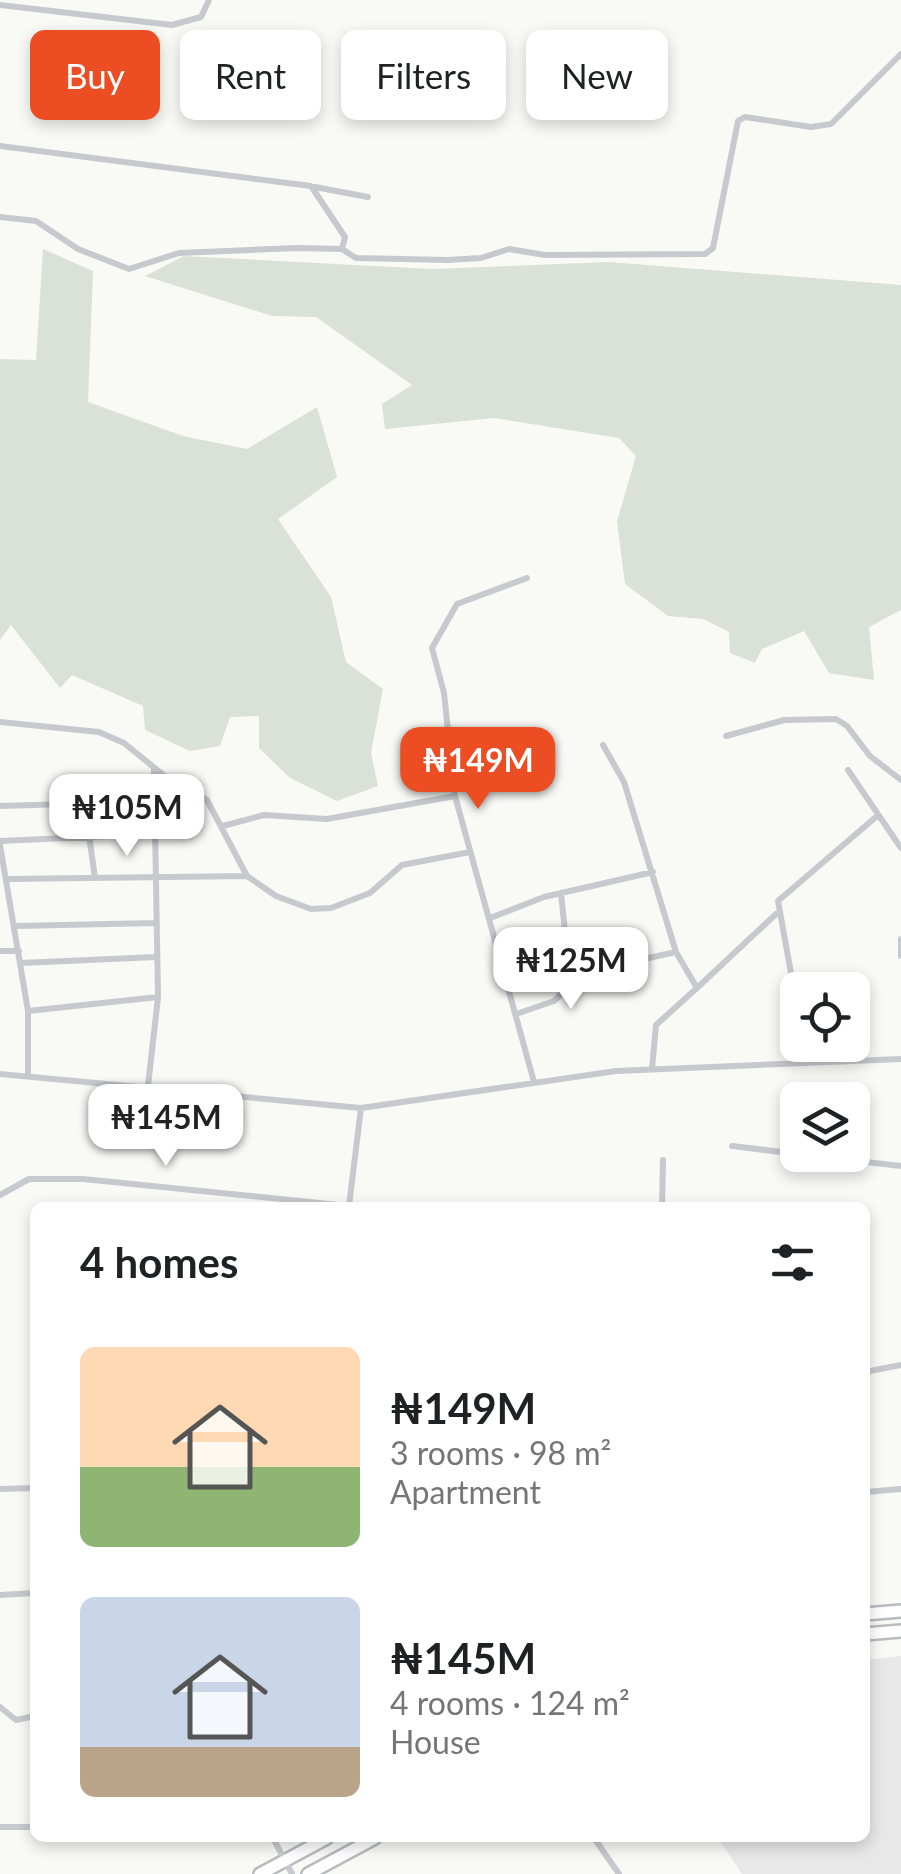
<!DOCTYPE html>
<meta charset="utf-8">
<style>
:root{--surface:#fff;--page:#f2f2f2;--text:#202124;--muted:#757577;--accent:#ec4d22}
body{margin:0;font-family:Lato,sans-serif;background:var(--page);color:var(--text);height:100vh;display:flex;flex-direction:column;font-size:38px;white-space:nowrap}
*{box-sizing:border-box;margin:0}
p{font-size:32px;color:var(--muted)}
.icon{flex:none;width:55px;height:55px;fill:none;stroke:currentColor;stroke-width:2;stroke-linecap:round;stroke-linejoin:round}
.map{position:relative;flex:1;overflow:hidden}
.sheet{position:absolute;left:30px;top:1202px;width:840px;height:640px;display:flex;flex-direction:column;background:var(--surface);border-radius:15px;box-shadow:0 5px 15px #0003}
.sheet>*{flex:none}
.top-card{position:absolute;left:30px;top:30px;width:842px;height:90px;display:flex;gap:20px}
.tools{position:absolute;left:780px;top:972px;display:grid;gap:20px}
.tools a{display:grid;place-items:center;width:90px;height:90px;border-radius:15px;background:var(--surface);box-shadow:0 5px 15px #0003;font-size:50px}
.price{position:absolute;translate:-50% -85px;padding:0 22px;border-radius:20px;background:#fff;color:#222;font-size:32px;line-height:65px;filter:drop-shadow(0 2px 5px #0008)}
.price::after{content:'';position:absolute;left:50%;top:60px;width:30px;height:22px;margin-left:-15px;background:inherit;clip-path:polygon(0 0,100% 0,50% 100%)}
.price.on{background:var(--accent);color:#fff}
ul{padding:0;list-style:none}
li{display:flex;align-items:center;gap:30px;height:250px;padding:0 50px}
li span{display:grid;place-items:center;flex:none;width:280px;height:200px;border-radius:15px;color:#555}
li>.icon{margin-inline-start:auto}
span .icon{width:120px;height:120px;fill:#fffc;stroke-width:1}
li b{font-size:42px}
h2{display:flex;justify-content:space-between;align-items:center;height:120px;padding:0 50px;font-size:42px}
.tag{padding:0 35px;border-radius:15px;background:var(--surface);box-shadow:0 5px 15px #0003;font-size:35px;line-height:90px}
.tag.on{background:var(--accent);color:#fff}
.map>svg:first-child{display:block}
.built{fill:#e7e8e7}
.green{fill:#dae1d7}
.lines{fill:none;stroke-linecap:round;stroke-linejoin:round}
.primary-casing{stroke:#b7bcc0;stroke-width:16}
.minor{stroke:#c6cace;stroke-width:6}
.primary{stroke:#fff;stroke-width:11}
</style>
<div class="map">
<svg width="901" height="1874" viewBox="0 0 901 1874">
<rect width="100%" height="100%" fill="#f9f9f6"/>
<path class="built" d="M901,1656V1874H742L718,1838H865V1660Z"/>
<path class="green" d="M43,249L93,271L88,402L183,436L247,449L317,407L337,477L278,519L331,597L346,662L383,689L371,753L378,786L337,801L290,778L259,748V716L230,717L220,746L190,751L145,730L143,706L72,675L60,688L11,625L0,640V359L36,360Z
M184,256L432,269L609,262L901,285V610L869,627L874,680L829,673L804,631L762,649L755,663L730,653L729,632L703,619L668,616L625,584L617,521L636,456L619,438L494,418L385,429L382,404L412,385L316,317L272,316L145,276Z"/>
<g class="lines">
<defs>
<path id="primary" d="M865,1614L901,1611
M865,1634L901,1631
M260,1874L327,1838
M308,1874L375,1838"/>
</defs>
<use href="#primary" class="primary-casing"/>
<path class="minor" d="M0,5L172,25L201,17L209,0
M0,146L311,186L345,237L342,249
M315,187L368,197
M0,217L36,221L78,249L129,269L179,253L296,248L342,249L356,258L447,260L481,258L509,249L545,255L705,254L713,248L738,121L745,117L811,127L831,124L901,54
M527,578L457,604L432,648L444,693L455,796L534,1082
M0,722L99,732L124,743L167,778L207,800L247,876L276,896L311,909L331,908L370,893L402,865L470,852
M726,736L784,720L836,719L847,726L870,756L901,780
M603,745L624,782L676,952L697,988L656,1025L652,1069
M452,759L517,735
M848,770L901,848
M0,806L102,803L154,796
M223,826L264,815L327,819L455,796
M78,835V802
M89,835L95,878
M0,841L155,834
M0,845L28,1011V1074
M7,879L247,876
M561,893L568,960L576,980
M490,918L544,897L653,872
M16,926L156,923
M901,939V956
M0,951H19
M21,963L156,957
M698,987L776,914
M28,1011L158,997
M798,1012L778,901L877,816
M519,1013L554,1001L576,980L598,969L676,952
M802,1045L804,1062
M0,1074L361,1108L616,1071L901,1059
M148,1086L158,997L154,769
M732,1146L798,1154
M806,1155L901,1166
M0,1195L29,1179H83L349,1206
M349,1206L361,1108
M662,1208L663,1160
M865,1372L901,1365
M0,1489L35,1488
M865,1492L901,1489
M0,1595L35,1593
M0,1707L16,1720L35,1716
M0,1827H35
M273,1838L292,1874
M594,1838L619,1874"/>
<use href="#primary" class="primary"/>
</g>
</svg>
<div class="tools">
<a><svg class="icon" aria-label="locate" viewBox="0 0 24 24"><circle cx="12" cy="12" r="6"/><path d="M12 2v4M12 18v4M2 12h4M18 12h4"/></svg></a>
<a><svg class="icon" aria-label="layers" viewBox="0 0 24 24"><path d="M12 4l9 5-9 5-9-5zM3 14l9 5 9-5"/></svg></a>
</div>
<b class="price on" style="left:478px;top:812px">₦149M</b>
<b class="price" style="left:127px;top:859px">₦105M</b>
<b class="price" style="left:571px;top:1012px">₦125M</b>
<b class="price" style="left:166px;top:1169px">₦145M</b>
<div class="top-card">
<a class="tag on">Buy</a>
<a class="tag">Rent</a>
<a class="tag">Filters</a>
<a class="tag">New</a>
</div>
<section class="sheet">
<h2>4 homes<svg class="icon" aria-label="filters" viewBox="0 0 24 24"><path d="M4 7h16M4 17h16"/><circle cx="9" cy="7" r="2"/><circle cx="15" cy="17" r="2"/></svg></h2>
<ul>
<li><span style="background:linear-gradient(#ffd9b3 60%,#8fb573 0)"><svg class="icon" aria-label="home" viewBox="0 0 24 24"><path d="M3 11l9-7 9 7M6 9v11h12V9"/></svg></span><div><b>₦149M</b><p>3 rooms · 98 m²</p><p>Apartment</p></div></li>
<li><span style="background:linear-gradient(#c9d6e8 75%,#b9a48a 0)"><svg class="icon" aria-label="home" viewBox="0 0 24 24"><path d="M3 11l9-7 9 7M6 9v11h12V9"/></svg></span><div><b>₦145M</b><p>4 rooms · 124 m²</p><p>House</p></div></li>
</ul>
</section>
</div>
